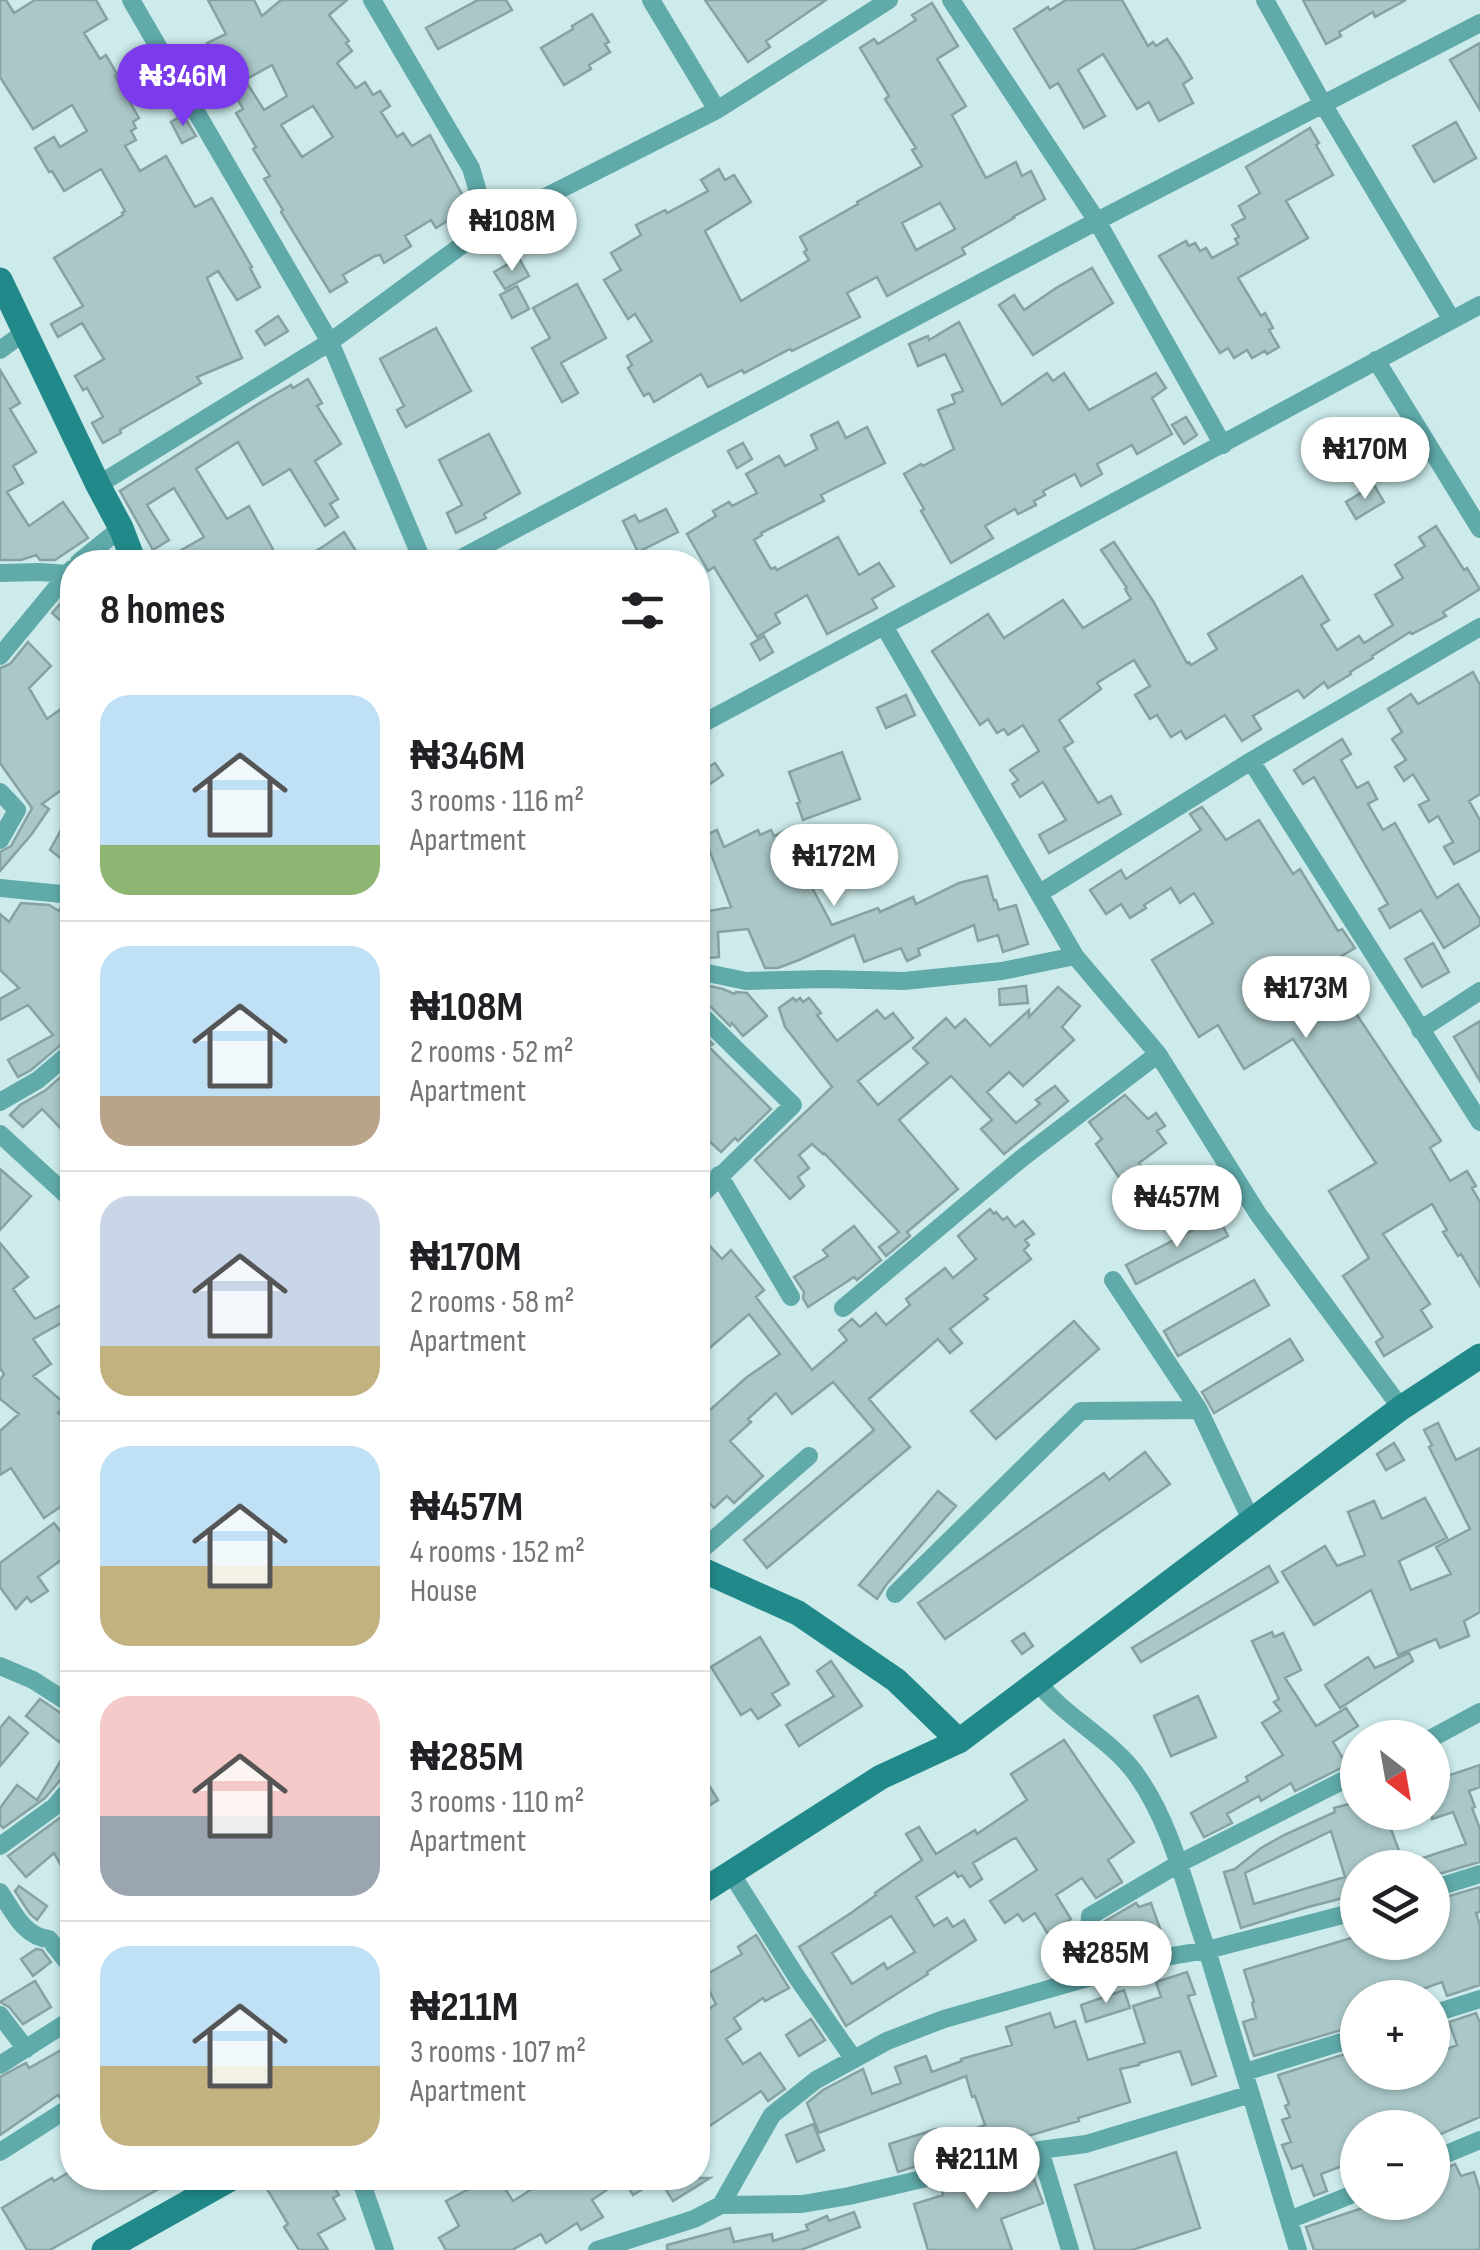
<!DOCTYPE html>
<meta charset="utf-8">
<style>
:root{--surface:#fff;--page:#f2f2f2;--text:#202124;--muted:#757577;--line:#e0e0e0;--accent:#7c3aed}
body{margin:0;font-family:"Sofia Sans Condensed",sans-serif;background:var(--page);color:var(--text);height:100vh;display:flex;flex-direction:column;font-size:38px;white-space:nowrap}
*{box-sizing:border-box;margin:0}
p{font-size:32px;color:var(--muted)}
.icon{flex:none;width:55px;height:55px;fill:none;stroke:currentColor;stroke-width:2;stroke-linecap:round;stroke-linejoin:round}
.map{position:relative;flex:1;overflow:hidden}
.details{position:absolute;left:60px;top:550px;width:650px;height:1640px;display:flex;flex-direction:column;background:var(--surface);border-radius:40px;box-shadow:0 2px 8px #0004}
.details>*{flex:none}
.needle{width:65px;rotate:149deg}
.controls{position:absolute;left:1340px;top:1720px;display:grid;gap:20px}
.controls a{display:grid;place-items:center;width:110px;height:110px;border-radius:50%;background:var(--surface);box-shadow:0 2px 8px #0004;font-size:50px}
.price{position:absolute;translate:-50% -85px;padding:0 22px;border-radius:35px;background:#fff;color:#222;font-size:32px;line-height:65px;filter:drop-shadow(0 2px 5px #0008)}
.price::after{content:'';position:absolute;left:50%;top:60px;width:30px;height:22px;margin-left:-15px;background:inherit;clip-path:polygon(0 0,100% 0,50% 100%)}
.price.current{background:var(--accent);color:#fff}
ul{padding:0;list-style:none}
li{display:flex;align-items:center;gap:30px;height:250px;padding:0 40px}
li+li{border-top:2px solid var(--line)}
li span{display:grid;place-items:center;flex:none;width:280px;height:200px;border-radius:30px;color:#555}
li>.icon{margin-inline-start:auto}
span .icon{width:120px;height:120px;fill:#fffc;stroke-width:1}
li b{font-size:42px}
h2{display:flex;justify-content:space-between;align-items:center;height:120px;padding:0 40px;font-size:42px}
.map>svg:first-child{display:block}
.building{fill:#abc8c8;stroke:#86a2a2;stroke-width:2.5;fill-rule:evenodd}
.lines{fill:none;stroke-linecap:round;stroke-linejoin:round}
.street{stroke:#60aaaa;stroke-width:18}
.secondary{stroke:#218989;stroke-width:25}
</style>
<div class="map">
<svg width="1480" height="2250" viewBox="0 0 1480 2250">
<rect width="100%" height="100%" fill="#cdebeb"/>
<path class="building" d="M0,0H6L14,13L35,0H96L107,19L84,33L100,59L106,55L117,74L115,76L139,118L133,122L136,128L131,131L136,140L125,146L140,171L166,156L195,207L212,198L252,267L250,268L260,287L237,300L218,271L207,278L242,358L197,377L201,383L120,430L121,433L103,443L92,423L103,417L87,388L83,390L75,376L104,359L82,323L58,337L51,324L83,306L54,258L123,215L122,213L125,211L101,169L64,191L52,171L49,172L35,148L54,137L60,147L87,131L72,105L33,129L0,77Z
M208,0H254L262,16L281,0H347L329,15L349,41L346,43L352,51L337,63L356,88L365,82L373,95L380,91L390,106L381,112L397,137L403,133L412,146L430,135L469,207L436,228L431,220L405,236L411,246L384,263L380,255L375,256L343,275L347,282L330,292L281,212L283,210L264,179L270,176L253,149L256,147L236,113L243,109L207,43L226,34ZM272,65L287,96L264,110L245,80ZM313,106L333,137L302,157L281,125Z
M478,0H506L512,10L438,49L426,28Z
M705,0H826L766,41L770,47L748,62Z
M1066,0H1122L1148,46L1153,42L1156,46L1167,39L1180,58L1192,78L1183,84L1193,103L1159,121L1149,102L1137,109L1103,54L1078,70L1105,116L1084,128L1058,83L1050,88L1014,29L1048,7L1050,10Z
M1303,0H1406L1375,17L1373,12L1339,32L1341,36L1326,44Z
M932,3L958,46L937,59L966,106L952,115L986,178L1016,162L1022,176L1031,171L1045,199L1013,217L1014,218L962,248L965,254L887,296L877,277L847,293L860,317L792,351L790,349L744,373L742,370L708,387L701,374L654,402L649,393L644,396L628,368L632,365L627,356L652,341L635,314L628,319L604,280L621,270L611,253L641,235L636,225L665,210L667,213L708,191L701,180L719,169L725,180L734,175L751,202L705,231L741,301L809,260L804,252L807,250L800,237L858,204L857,202L922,166L912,150L916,148L885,99L889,96L860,48L874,39L878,44L902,29L916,20L912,15ZM940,203L955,229L916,250L902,223Z
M592,14L609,42L605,44L610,52L589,65L591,69L564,85L541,48L573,29L572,26Z
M1480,43V110L1450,60Z
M183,115L196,136L182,143L171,122Z
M1456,122L1476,158L1434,182L1413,146Z
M1310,128L1319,143L1316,145L1333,175L1286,201L1308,238L1238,278L1261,316L1265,313L1273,328L1269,330L1279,347L1267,354L1265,351L1252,358L1247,350L1234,358L1228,348L1220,353L1159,256L1186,241L1189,246L1195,243L1200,251L1206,248L1212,258L1238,244L1235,239L1239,237L1232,225L1245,218L1239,206L1260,193L1246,167Z
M519,258L529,276L505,289L494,272Z
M1092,268L1113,303L1033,355L999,305L1014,295L1024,310L1056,288Z
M577,284L606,338L561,363L578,393L562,402L532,348L550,338L533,308Z
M517,286L529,309L512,318L500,295Z
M278,316L288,331L265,345L256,331Z
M959,322L1002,405L1047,373L1053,381L1064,373L1089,410L1156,373L1166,388L1152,398L1172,434L1137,454L1132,445L1097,464L1102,474L1081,486L1075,474L1043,491L1045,495L1034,501L1036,505L1018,514L1015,509L985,526L993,538L951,563L921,511L924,509L904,474L921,464L923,466L954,449L938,410L955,403L952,395L963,391L945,354L918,366L909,344L928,336L929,340Z
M436,328L471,391L406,427L397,410L404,406L380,359Z
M0,370L20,403L10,409L36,452L13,466L23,483L7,492L29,526L63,502L88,538L55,560H40L36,555L21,560H0Z
M308,379L322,403L317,406L341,444L315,461L338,499L330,504L338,517L325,526L290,469L263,485L238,442L196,469L227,519L249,506L280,562H185L178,552L204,537L174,488L147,505L169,540L153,550L120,491L258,404L291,385L293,388Z
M1186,417L1197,435L1184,444L1172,425Z
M838,422L846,438L867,427L885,463L821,495L824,501L761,533L762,535L754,540L771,569L775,567L777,570L838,537L859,575L879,563L894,586L872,599L877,608L827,634L807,595L775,614L780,623L757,637L714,567L708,571L687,534L716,516L713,511L729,502L732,506L757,493L746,474L779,456L785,466L817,449L811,435Z
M489,434L520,493L484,514L486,518L456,533L447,513L462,505L439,460Z
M743,443L752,459L737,468L728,451Z
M1374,485L1384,502L1356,519L1346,502Z
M666,509L678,532L638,552L623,521L635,515L639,522Z
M1436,526L1464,570L1467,568L1480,589L1443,612L1446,616L1412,634L1410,632L1372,656L1373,658L1350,672L1351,674L1328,688L1324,682L1304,698L1298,690L1253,716L1261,729L1242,741L1225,715L1186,739L1181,731L1171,737L1157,715L1150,719L1135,695L1150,686L1134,660L1097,683L1101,689L1059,720L1073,742L1064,748L1098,803L1111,796L1121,814L1049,853L1039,835L1066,820L1043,782L1020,797L1012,784L1018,780L1010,770L1039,751L1023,725L1008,735L1004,729L997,733L988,719L980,725L932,651L988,614L1004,638L1063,600L1083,628L1131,599L1125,589L1127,588L1101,550L1114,542L1153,601L1187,663L1189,662L1191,665L1217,649L1208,634L1302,576L1329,620L1321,625L1337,650L1359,636L1364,643L1393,625L1375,595L1403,578L1395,565L1425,546L1419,537Z
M344,532L363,562H297L324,546Z
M72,591V631L52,613Z
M764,636L773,652L760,660L751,644Z
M28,642L51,666L29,688L47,719L72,701V732L66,737L72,747V766L63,772L71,783L42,804L49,809L31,835L0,871V852L11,846L32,808L0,763V668L10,664Z
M1473,672L1480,685V794L1469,801L1480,820V850L1454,864L1444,847L1453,842L1438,816L1429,822L1419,805L1429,800L1413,774L1404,781L1395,767L1406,760L1392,739L1402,732L1388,709L1411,694L1418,704Z
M906,695L915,715L886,728L877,708Z
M1342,739L1351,754L1341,760L1357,788L1368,782L1377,799L1368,804L1383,830L1395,823L1437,898L1458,884L1480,919V925L1444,948L1421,910L1390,928L1379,909L1388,904L1314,777L1303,784L1294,770Z
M842,752L860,799L803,820L797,803L800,802L789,772Z
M715,763L723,775L704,788L698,774Z
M1202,807L1226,840L1259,820L1293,874L1300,869L1338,931L1342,929L1355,948L1340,957L1353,978L1347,982L1353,992L1345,997L1441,1141L1430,1148L1450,1181L1467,1171L1476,1186L1472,1188L1480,1202V1286L1461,1254L1458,1256L1443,1232L1447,1230L1432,1204L1383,1234L1430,1304L1421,1310L1432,1327L1384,1356L1376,1342L1383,1337L1343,1276L1369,1258L1329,1191L1376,1163L1293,1039L1244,1069L1218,1025L1199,1037L1152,960L1213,923L1194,893L1180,903L1171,888L1144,905L1146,908L1130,918L1121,904L1106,914L1090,890L1121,870L1126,879L1201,830L1190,814Z
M72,810V867L50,850Z
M790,828L806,860L799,863L832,925L878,908L880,912L913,897L916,904L959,883L987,876L994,901L996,900L999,910L1016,905L1028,944L1003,952L998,935L978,941L974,925L918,949L920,955L907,961L901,948L864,962L854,935L799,960L778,968H765L748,929L718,932L719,957L698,959V913L731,907L704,836L717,830L724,847L758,830L760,835L771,830L774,836Z
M21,903L49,905L59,911L61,907H72V1039L64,1042L31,1070L18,1077L8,1060L53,1035L28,1005L0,1020V999L19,988L0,970V914L9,922Z
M1433,943L1449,972L1422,987L1405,959Z
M700,984L723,989L734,994L736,992L747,993L767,1016L743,1036L732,1023L730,1026L707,1003L698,1000Z
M1026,986L1028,1003L1000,1005L999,989Z
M1058,987L1080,1006L1062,1027L1074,1040L1023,1086L1009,1072L987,1092L1016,1123L1040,1104L1036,1100L1055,1086L1068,1101L1004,1154L981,1129L992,1120L951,1076L899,1120L958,1189L907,1232L910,1236L886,1256L879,1247L899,1232L824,1153L823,1154L812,1144L799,1155L809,1168L798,1177L804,1186L790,1199L755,1160L832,1087L785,1027L779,1008L793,998L796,1001L800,998L803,1002L809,998L821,1013L817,1015L837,1041L877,1010L885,1019L893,1013L913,1038L858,1081L878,1105L928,1063L913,1048L946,1018L955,1028L965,1019L990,1046L1029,1010V1017Z
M1480,1021V1081L1454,1037Z
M698,1029L713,1044L709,1047L771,1109L738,1141L735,1138L721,1152L705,1137L698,1146V1079L707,1068L698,1060Z
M72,1067V1140L42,1109L23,1127L10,1115L20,1105L46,1090Z
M1125,1095L1148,1119L1156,1113L1165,1126L1157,1131L1166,1143L1139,1163L1148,1174L1127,1189L1096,1144L1102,1139L1089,1122Z
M0,1169L31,1196L0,1230Z
M990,1209L994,1214L996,1212L1003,1220L1007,1217L1015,1227L1023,1221L1034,1234L1025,1240L1029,1245L1024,1250L1031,1259L984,1295L988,1299L950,1329L962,1343L950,1353L938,1339L869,1399L910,1447L767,1568L744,1540L874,1430L833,1382L792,1414L776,1393L748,1419L751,1422L730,1441L763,1476L734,1503L727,1496L714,1508L700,1493L705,1489L698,1482V1397L710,1410L747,1377L780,1354L749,1314L698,1358V1233L722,1259L731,1250L764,1290L756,1297L812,1370L847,1340L839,1330L852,1319L860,1327L876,1313L886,1325L910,1305L906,1299L945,1268L953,1278L976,1259L958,1236Z
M1218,1217L1228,1236L1136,1284L1126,1265Z
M854,1226L881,1260L857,1280L854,1277L808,1307L803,1298L804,1292L794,1277L828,1256L823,1250Z
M0,1243L28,1277L13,1289L35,1319L72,1299V1317L33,1339L51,1364L33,1376L65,1404L58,1413L72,1424V1488L64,1494L69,1501L44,1518L11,1468L0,1475V1431L19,1414L0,1399V1380L4,1374L0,1368Z
M1254,1280L1269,1305L1178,1356L1164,1331Z
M1074,1321L1099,1349L996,1439L971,1411Z
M1290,1339L1303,1360L1214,1413L1202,1392Z
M1438,1423L1456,1460L1480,1448V1612L1464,1621L1469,1636L1440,1648L1436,1639L1398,1655L1371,1590L1314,1625L1282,1572L1325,1546L1337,1566L1365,1555L1348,1512L1374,1501L1382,1519L1425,1498L1447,1538L1399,1561L1411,1590L1451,1574L1436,1547L1470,1529L1429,1447L1432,1445L1424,1430Z
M1394,1443L1404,1460L1386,1470L1377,1454Z
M1145,1452L1170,1484L945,1639L918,1603L1104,1473L1109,1480Z
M938,1491L956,1506L886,1585L877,1599L859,1585Z
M54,1523L67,1540L65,1541L72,1552L38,1577L48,1591L31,1602L27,1597L16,1609L0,1587V1563Z
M1269,1566L1278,1582L1141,1662L1132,1648Z
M1272,1632L1274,1637L1283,1633L1301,1670L1285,1678L1316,1726L1346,1708L1358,1726L1333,1742L1347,1765L1295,1791L1291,1783L1261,1801L1259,1796L1227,1814L1232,1823L1204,1837L1191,1813L1248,1781L1246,1777L1283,1755L1262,1723L1281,1711L1274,1702L1279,1699L1252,1641Z
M1024,1633L1033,1646L1022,1654L1012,1641Z
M760,1637L789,1684L772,1694L780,1705L758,1719L751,1709L741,1715L711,1667Z
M1409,1653L1413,1661L1340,1708L1325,1685L1368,1657L1375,1668Z
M831,1661L862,1706L799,1746L786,1725L834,1696L817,1671Z
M1198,1696L1216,1737L1171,1756L1154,1716Z
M40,1699L65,1716L72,1717V1724L59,1742L26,1716Z
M9,1717L28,1733L0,1766V1728Z
M1064,1740L1134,1842L1108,1860L1122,1882L1096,1898L1082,1878L1056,1895L1071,1919L1048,1934L1035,1913L1023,1921L1018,1914L1005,1923L990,1901L1037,1870L1016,1838L1013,1839L973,1863L982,1879L970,1887L962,1875L958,1877L955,1872L916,1897L934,1926L947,1918L953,1927L964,1920L976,1940L927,1972L928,1974L846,2026L799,1947L851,1913L876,1895L875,1893L922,1860L906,1834L919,1827L936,1854L975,1830L977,1834L1027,1800L1011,1774ZM891,1916L915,1952L887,1969L884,1963L852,1984L832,1953Z
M72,1742V1774L63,1777L45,1798L3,1828L0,1825V1808L17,1785L37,1800Z
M1480,1765V1787L1469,1791L1475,1807L1472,1808L1480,1829V1862L1432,1876V1868H1358V1899L1352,1900L1351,1896L1308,1907L1241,1928L1224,1872L1235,1869L1261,1848L1284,1835L1335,1812L1334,1808L1353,1803L1356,1812H1416L1389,1824L1404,1864L1466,1844L1453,1812L1432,1819V1786L1437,1785L1435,1780ZM1331,1831L1345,1877L1254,1904L1245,1873Z
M710,1787L718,1800L705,1808L698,1795Z
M72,1805V1886L54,1853L26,1877L8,1856L61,1817Z
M19,1886L47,1906L37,1920L30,1914L15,1891Z
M1480,1887V1912L1476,1913L1480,1925V1985L1447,1996L1442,1982L1414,1992L1416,1998H1358V2025L1254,2056L1243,2022L1256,2018L1252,2003L1254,2002L1244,1970L1358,1936V1942H1432V1901Z
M1136,1903L1139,1907L1151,1903L1163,1937L1110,1956L1102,1931V1923Z
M756,1935L789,1988L765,2001L763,1998L734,2018L741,2029L726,2039L743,2064L760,2053L785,2089L768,2101L761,2091L698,2134V2016L716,2004L702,1977L742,1954L738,1947Z
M36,1949L42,1950L51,1962L33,1976L21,1959Z
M1187,1972L1195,1994L1188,1996L1216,2076L1192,2085L1180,2051L1139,2063V2065L1120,2069L1130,2102L1078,2118L1079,2121L1021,2138L1020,2143L933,2164L932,2161L898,2172L889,2144L936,2129L938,2136L950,2132L952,2137L985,2125L975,2096L972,2097L966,2076L819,2133L807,2103L823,2090L863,2069L872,2094L901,2083L895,2067L926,2056L932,2072L962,2061L961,2059L1012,2045L1006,2027L1050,2013L1055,2028L1075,2021L1088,2060L1145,2043L1133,2006L1161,1997L1156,1982Z
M35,1981L51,2007L23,2024L9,2007L0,2002Z
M1124,1990L1130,2008L1086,2022L1081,2005Z
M1476,2013L1480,2023V2117L1434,2137L1432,2128H1358V2160L1321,2174L1327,2191L1314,2196L1302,2165L1292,2169L1282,2145L1291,2142L1282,2120L1290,2117L1285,2106L1289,2104L1278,2075L1358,2050V2072H1432V2069L1438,2068L1433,2055L1457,2045L1449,2022Z
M811,2019L825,2040L799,2056L786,2035Z
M63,2049L72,2067V2091L60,2098L58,2095L0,2135V2077L26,2063L29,2068Z
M813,2124L824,2150L797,2162L786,2135Z
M1176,2152L1200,2228L1132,2250H1095L1075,2185Z
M1455,2164L1461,2176L1474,2172L1480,2191V2250H1314L1306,2227L1380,2202H1432V2185L1446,2180L1441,2170Z
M1029,2166L1043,2203L1001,2219L1012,2250H928L914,2204L943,2195L941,2188Z
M71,2171L72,2178H178L50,2250H27L2,2208L52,2178L54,2181Z
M307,2178H329L339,2195L333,2198L345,2219L318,2234L328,2250H299L284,2227L288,2224L267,2189L283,2180L288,2188Z
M490,2178H498L513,2201L540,2184L536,2178H710L673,2201L659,2179L633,2195L623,2179L592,2200L603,2217L581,2230L577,2223L546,2243L541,2234L512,2250H446L439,2238L459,2226L446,2201Z
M854,2212L860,2227L801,2250H667V2245L730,2228L734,2242L772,2234L773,2241L808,2230L806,2225L827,2216L829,2221Z"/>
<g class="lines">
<path class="street" d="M131,0L330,342L423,562
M372,0L471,168L488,226
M651,0L717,110
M951,0L1097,221L1223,445
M1265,0L1323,104L1452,320
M0,350L25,332
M1376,360L1480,529
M98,485L330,342L488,226L717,110L889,0
M79,562L121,528
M454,562L1097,221L1480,23
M0,573L40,572L68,574
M884,626L1075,956L1158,1054L1258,1214L1401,1408
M0,656L72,569
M698,726L1480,305
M1251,761L1480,1122
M0,792L17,810L0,840
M0,888L72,895
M1040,893L1251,761L1480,627
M698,971L746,981L825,979L904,981L1002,971L1075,956
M698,1012L793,1105L698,1198
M1420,1030L1480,991
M0,1102L38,1080L72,1051
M0,1134L72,1200
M719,1175L791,1297
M1113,1280L1199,1410
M843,1308L1022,1158L1158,1054
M698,1553L809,1456
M895,1594L1081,1411L1199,1410L1252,1522
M0,1666L33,1680L72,1705
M1037,1681C1065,1718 1112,1739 1138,1777C1174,1829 1186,1893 1207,1950L1298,2250
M1432,1738L1480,1712
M0,1846L54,1807L72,1786
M731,1873L796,1976L853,2058
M1432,1889L1480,1874
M0,1892C13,1911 24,1937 49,1939L72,1968
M1086,1978L1090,1916L1180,1863L1358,1773
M1432,2014L1480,1999
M0,2015L26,2049
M0,2065L72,2019
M1245,2072L1358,2037
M1040,2150L1070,2250
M0,2152L72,2106
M1432,2160L1480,2140
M360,2178L385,2250
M721,2205L772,2115L816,2080L887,2041L944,2019L1154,1959L1207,1950L1358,1911
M1289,2220L1358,2192
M597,2250L694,2219L721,2205L802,2204L849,2196L1013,2158L1040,2150L1086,2144L1251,2094"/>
<path class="secondary" d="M0,280L98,485L121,528L134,562
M698,1568L798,1613L896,1680L959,1741
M698,1894L881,1777L959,1741L1401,1408L1480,1356
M104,2250L232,2178"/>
</g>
</svg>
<div class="controls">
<a><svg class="needle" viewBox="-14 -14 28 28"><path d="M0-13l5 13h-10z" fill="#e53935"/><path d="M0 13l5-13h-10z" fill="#757577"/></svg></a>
<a><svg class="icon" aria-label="layers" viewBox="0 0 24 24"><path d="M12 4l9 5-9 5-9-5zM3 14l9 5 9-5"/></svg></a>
<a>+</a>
<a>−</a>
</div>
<b class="price current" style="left:183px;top:129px">₦346M</b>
<b class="price" style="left:512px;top:274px">₦108M</b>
<b class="price" style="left:1365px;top:502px">₦170M</b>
<b class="price" style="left:834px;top:909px">₦172M</b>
<b class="price" style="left:1306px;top:1041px">₦173M</b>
<b class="price" style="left:1177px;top:1250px">₦457M</b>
<b class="price" style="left:1106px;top:2006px">₦285M</b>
<b class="price" style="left:977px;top:2212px">₦211M</b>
<section class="details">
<h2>8 homes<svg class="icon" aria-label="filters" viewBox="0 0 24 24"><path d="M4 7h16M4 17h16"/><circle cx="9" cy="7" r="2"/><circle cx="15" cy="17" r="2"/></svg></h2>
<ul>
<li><span style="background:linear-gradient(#bfe0f5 75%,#8fb573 0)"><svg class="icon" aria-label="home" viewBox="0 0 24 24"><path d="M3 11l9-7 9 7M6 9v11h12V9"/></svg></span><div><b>₦346M</b><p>3 rooms · 116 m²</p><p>Apartment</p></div></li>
<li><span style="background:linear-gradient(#bfe0f5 75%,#b9a48a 0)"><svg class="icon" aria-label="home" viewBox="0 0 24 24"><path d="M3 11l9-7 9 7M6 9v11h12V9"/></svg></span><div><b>₦108M</b><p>2 rooms · 52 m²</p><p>Apartment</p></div></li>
<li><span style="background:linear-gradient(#c9d6e8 75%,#c2b280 0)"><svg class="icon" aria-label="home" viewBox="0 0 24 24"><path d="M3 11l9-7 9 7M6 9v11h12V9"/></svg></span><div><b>₦170M</b><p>2 rooms · 58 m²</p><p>Apartment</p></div></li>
<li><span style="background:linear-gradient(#bfe0f5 60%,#c2b280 0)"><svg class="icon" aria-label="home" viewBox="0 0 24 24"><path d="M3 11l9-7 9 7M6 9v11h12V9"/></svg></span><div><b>₦457M</b><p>4 rooms · 152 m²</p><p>House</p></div></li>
<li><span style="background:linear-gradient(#f6c9c9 60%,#9aa5b1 0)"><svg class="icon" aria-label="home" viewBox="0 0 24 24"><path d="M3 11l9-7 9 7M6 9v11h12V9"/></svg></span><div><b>₦285M</b><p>3 rooms · 110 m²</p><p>Apartment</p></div></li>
<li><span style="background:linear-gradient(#bfe0f5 60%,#c2b280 0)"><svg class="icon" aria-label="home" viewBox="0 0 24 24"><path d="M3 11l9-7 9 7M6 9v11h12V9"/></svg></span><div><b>₦211M</b><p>3 rooms · 107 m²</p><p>Apartment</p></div></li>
</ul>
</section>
</div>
